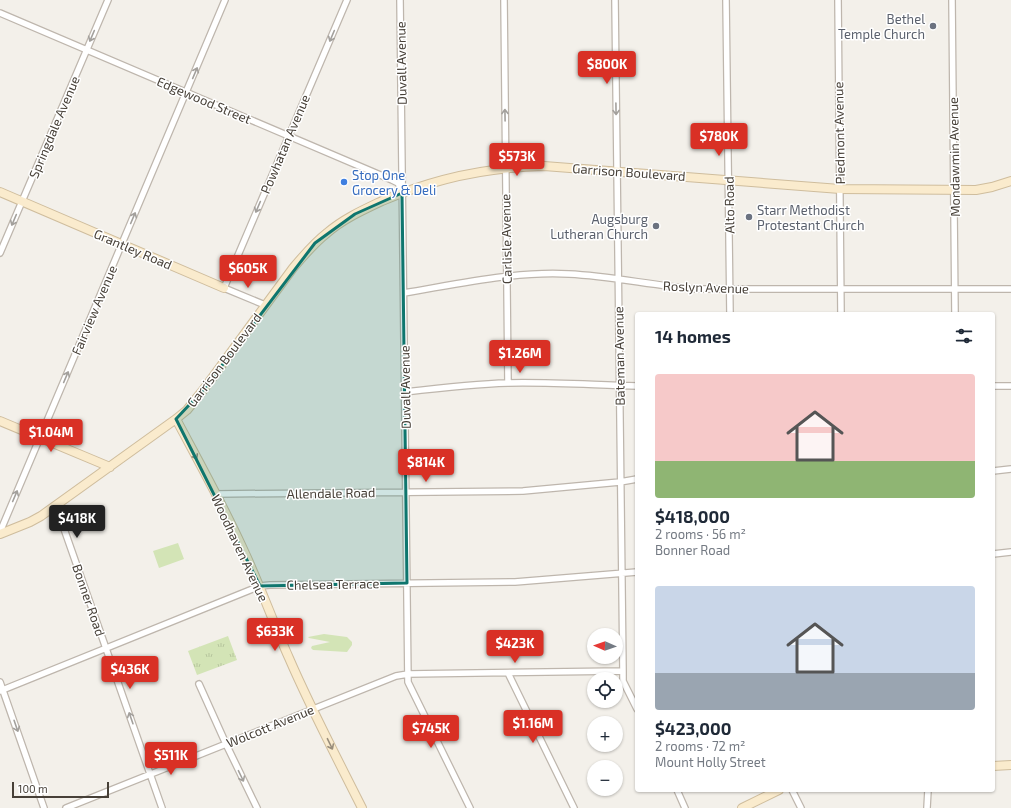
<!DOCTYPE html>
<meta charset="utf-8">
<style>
:root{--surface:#fff;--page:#f6f6f7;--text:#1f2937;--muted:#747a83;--accent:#d93025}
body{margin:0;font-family:"Exo 2",sans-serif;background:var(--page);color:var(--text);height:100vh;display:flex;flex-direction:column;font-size:15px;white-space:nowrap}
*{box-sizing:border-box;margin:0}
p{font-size:13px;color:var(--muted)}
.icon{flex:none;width:22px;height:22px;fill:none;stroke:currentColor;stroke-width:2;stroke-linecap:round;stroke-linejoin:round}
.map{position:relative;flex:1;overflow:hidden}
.side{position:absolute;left:635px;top:312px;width:360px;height:480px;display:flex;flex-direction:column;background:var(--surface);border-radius:4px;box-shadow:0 1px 3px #0004}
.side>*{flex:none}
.needle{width:26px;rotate:272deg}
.controls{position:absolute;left:587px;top:628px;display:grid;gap:8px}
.controls a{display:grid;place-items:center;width:36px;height:36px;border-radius:50%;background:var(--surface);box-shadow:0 1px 3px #0004;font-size:20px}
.scale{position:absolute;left:12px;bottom:10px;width:97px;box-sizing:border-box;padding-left:4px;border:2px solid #474038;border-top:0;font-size:11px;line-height:14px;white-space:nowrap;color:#474038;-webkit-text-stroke:3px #fff;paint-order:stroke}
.price{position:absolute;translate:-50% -34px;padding:0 9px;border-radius:4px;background:var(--accent);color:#fff;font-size:13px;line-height:26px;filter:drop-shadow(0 1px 2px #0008)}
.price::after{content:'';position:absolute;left:50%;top:24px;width:12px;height:9px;margin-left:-6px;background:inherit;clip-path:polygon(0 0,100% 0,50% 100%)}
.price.selected{background:#222;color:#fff}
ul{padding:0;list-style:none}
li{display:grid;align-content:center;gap:8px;height:212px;padding:0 20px}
li span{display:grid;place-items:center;height:124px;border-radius:4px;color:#555}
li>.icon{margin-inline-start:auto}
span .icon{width:72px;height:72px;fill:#fffc;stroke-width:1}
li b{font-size:17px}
h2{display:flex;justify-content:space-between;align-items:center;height:48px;padding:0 20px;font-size:17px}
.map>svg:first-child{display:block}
.grass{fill:#d3e4b6}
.park{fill:url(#park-tufts)}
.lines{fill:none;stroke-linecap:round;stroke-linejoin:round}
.street-casing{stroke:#beb6ad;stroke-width:8}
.secondary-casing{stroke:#cfbd9d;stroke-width:10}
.street{stroke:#fff;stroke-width:5.5}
.secondary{stroke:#faebcd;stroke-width:8}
.oneway{stroke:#a3a09c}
.oneway2{stroke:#988d7b}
.marked{fill:#0f766e;fill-opacity:0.2;stroke:#0f766e;stroke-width:3;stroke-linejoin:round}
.worship-dot{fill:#6b7280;stroke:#fff;stroke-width:1.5}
.shop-dot{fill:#3f7fe0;stroke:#fff;stroke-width:1.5}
.labels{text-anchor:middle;stroke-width:3;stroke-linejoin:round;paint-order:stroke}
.worship-label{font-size:13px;fill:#5b616d;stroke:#fff;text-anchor:end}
.street-label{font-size:13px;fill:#474038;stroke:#fff}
.shop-label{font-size:13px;fill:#366cbe;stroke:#fff;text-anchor:start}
</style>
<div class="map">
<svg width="1011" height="808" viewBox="0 0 1011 808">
<defs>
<pattern id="park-tufts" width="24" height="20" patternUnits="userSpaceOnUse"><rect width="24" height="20" fill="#d3e4b6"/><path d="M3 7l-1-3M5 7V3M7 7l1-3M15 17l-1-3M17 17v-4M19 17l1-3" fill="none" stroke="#b6c59d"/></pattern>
</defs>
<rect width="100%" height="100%" fill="#f3f0ea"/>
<path class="grass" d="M178,543L184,559L159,568L153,551Z
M324,634L347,637L352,642V645L347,652L313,650L311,648L312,646L330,642L309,638L308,637Z"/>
<path class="park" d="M228,636L237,660L197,675L188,651Z"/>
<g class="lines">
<defs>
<path id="street" d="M400,0L408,682L470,808
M504,0L508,383
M615,0L623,671V681L637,709
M726,0L730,314
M838,0L841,314
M952,0L955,314
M0,13L392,180L398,183L401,189
M0,253L108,0
M404,293C458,284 514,271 569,274C612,276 654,286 696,289H1011
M265,305L224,288L347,0
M993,386H1011
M405,392C439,388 474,384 508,383C551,382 594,385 637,386
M993,471L1011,469
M216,494L523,491L620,482L637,479
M56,506L162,808
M0,532L225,0
M993,554L1011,552
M508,673L574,808
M0,682L44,808
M199,684L226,744L257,808
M0,691L260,586L270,585L515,582L637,572
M677,790L685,808
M792,790L801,808
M66,808L396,676L408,674L623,671
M927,808L928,790"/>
<path id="secondary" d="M0,192L224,288
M176,419C199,462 223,505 243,549C260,585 273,622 289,658C311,709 337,758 362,808
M0,421L110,467
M0,534L30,522L41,516L176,419L187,410L204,389L293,268C304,255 314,243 327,233C343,219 363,210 382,201C433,179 488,167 544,166L840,189L976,190L992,187L1011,181
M993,766L1011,765
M742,808L779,790"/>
</defs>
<use href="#street" class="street-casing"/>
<use href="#secondary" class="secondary-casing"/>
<use href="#street" class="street"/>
<use href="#secondary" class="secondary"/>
</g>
<defs><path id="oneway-shaft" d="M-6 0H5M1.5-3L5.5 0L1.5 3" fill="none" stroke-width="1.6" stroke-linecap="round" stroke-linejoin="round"/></defs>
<g class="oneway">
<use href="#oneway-shaft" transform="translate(92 36) rotate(113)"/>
<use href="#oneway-shaft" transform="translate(332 36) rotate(113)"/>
<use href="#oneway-shaft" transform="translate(195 73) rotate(-67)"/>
<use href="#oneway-shaft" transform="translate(616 109) rotate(89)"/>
<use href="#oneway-shaft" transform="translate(505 115) rotate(-91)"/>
<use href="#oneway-shaft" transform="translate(258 207) rotate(113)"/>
<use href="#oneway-shaft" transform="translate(133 218) rotate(-67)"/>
<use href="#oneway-shaft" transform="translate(14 220) rotate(113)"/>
<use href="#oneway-shaft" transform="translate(66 377) rotate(-67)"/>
<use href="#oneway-shaft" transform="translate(15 496) rotate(-67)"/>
<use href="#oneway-shaft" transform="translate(131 718) rotate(-109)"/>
<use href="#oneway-shaft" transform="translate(16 726) rotate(71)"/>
<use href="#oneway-shaft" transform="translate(241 776) rotate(64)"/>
</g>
<g class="oneway2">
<use href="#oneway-shaft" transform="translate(194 454) rotate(62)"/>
<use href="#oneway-shaft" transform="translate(330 744) rotate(64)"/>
</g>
<path class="marked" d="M402,193L407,583L260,586L176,419L204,389L315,243L355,214Z"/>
<g class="worship-dot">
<circle cx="933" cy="26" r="4"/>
<circle cx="749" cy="217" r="4"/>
<circle cx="656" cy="226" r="4"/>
</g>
<circle class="shop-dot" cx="344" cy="182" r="4"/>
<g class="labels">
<g class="worship-label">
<text x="925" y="24">Bethel<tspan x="925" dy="15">Temple Church</tspan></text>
<text x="757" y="215" text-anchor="start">Starr Methodist<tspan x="757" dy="15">Protestant Church</tspan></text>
<text x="648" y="224">Augsburg<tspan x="648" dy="15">Lutheran Church</tspan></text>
</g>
<g class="street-label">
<text transform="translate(401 63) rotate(-91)" y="5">Duvall Avenue</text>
<text transform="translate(204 100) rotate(23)" y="5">Edgewood Street</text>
<text transform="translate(54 127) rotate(-67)" y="5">Springdale Avenue</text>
<text transform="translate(839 133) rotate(-91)" y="5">Piedmont Avenue</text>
<text transform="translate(285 144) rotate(-67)" y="5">Powhatan Avenue</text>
<text transform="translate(954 157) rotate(-91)" y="5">Mondawmin Avenue</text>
<text transform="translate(629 172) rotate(4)" y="5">Garrison Boulevard</text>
<text transform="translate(729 205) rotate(-91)" y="5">Alto Road</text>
<text transform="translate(506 239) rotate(-91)" y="5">Carlisle Avenue</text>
<text transform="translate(133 249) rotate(23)" y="5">Grantley Road</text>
<text transform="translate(706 287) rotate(2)" y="5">Roslyn Avenue</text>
<text transform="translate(94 310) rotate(-67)" y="5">Fairview Avenue</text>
<text transform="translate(619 356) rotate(-91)" y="5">Bateman Avenue</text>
<text transform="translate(224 360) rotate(-53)" y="5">Garrison Boulevard</text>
<text transform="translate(405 387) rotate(-91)" y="5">Duvall Avenue</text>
<text transform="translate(331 493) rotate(-1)" y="5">Allendale Road</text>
<text transform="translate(240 548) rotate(65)" y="5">Woodhaven Avenue</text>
<text transform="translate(333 584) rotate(-1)" y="5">Chelsea Terrace</text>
<text transform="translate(89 600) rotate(71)" y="5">Bonner Road</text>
<text transform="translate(270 726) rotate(-22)" y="5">Wolcott Avenue</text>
</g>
<g class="shop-label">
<text x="352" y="180">Stop One<tspan x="352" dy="15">Grocery &amp; Deli</tspan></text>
</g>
</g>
</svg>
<div class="controls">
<a><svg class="needle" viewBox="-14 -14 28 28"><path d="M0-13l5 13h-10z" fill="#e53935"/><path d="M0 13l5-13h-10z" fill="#747a83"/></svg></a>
<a><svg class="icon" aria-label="locate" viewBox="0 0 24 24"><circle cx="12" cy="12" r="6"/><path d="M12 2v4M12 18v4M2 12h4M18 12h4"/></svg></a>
<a>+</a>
<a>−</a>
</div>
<div class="scale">100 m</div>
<b class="price" style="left:607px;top:85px">$800K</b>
<b class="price" style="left:719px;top:157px">$780K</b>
<b class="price" style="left:517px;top:177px">$573K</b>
<b class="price" style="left:248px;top:289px">$605K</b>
<b class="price" style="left:520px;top:374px">$1.26M</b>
<b class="price" style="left:51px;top:453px">$1.04M</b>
<b class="price" style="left:426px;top:483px">$814K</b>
<b class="price selected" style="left:77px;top:539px">$418K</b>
<b class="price" style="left:275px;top:652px">$633K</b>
<b class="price" style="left:515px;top:664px">$423K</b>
<b class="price" style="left:130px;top:690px">$436K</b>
<b class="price" style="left:533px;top:744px">$1.16M</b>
<b class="price" style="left:431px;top:749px">$745K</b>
<b class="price" style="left:171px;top:776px">$511K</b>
<section class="side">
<h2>14 homes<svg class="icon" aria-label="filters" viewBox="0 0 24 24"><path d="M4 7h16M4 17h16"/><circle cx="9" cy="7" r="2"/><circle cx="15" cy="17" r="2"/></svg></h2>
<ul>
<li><span style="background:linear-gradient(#f6c9c9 70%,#8fb573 0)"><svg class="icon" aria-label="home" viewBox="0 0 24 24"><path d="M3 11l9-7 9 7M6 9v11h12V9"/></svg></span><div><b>$418,000</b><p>2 rooms · 56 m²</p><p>Bonner Road</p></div></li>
<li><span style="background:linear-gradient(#c9d6e8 70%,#9aa5b1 0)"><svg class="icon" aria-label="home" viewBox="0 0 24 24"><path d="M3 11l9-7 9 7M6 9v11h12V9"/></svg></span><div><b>$423,000</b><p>2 rooms · 72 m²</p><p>Mount Holly Street</p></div></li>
</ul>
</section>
</div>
